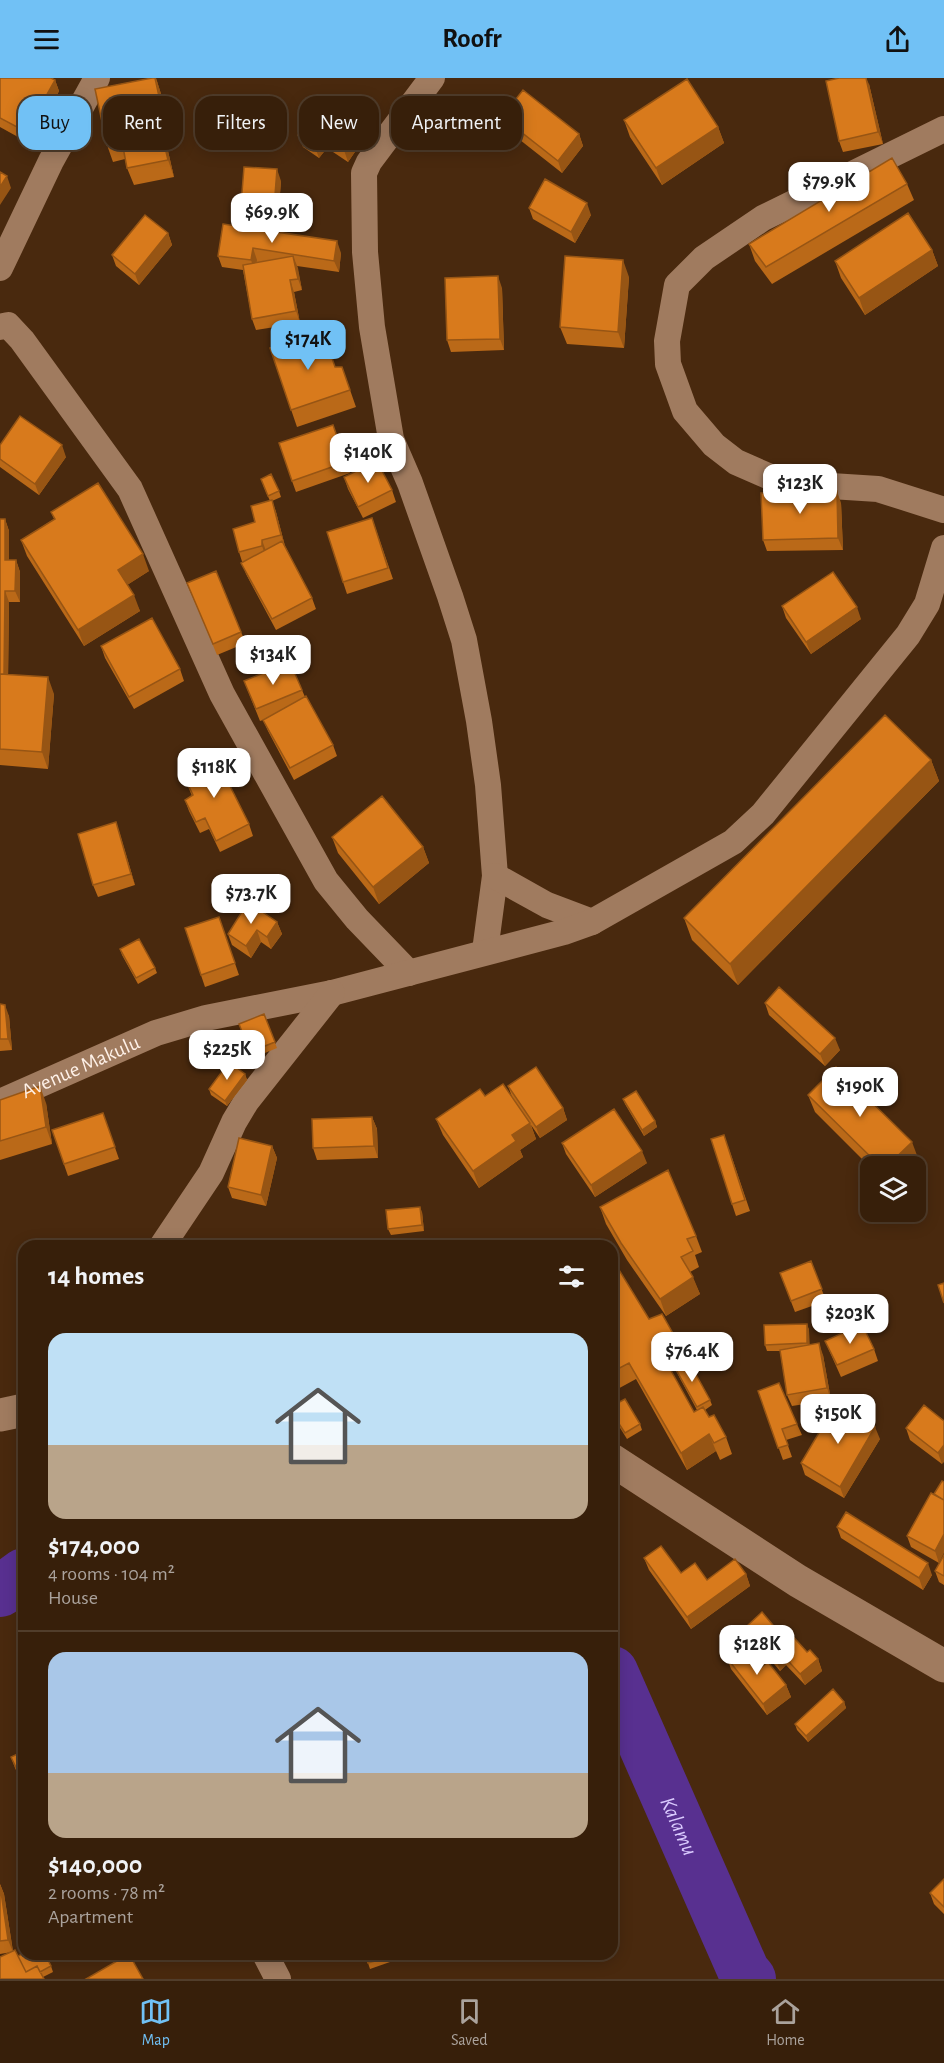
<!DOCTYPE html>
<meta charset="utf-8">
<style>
:root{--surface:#371f0a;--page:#3e2713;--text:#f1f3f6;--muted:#aaa29c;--line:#513d2b;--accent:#71c1f5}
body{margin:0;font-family:"Alegreya Sans",sans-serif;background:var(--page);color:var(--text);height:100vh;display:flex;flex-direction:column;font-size:22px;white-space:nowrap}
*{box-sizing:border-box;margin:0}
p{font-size:20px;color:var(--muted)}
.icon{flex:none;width:33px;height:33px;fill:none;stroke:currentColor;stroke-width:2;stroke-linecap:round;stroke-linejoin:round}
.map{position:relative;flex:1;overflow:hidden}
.drawer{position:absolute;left:18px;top:1162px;width:600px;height:720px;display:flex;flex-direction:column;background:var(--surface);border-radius:18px;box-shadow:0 3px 15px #0003,0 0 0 2px var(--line)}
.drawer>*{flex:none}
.hud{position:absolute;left:18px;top:18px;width:600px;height:54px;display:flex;gap:12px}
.controls{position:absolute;left:860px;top:1078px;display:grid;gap:12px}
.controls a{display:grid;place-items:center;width:66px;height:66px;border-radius:12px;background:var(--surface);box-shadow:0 3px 15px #0003,0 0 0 2px var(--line);font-size:30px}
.price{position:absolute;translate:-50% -51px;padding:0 14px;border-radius:12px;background:#fff;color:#222;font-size:20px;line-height:39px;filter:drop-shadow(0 2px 3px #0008)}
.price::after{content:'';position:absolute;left:50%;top:36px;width:18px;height:14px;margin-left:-9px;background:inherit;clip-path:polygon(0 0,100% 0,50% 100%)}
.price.selected{background:var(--accent);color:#111}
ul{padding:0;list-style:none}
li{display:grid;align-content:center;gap:12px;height:318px;padding:0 30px}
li+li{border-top:2px solid var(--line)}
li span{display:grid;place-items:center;height:186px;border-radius:18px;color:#555}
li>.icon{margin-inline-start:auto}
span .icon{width:108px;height:108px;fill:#fffc;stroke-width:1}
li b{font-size:26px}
h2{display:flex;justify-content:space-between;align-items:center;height:72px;padding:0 30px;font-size:26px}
.tag{padding:0 21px;border-radius:18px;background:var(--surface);box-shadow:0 3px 15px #0003,0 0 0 2px var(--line);font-size:21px;line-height:54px}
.tag.selected{background:var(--accent);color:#111}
header{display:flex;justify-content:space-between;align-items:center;height:78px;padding:0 30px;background:var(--accent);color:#111;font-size:27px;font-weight:700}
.menu{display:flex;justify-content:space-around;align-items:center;height:84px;border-top:2px solid var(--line);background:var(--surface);font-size:16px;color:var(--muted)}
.menu a{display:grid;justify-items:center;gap:3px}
.menu .selected{color:var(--accent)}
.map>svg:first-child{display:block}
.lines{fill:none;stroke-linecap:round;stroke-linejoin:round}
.river{stroke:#583090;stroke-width:52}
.street{stroke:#a07b5f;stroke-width:26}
.secondary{stroke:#a07b5f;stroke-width:33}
.wall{fill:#ba6918;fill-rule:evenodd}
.shaded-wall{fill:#975514}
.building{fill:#d87a1c;stroke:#975514;stroke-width:1.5}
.labels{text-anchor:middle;stroke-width:6;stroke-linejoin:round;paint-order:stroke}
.street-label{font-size:21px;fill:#fef1e8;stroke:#3e1f03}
.water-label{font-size:22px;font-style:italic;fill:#dacafe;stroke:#3e1f03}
</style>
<header><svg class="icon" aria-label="menu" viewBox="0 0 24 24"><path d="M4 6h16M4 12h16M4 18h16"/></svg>Roofr<svg class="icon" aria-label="share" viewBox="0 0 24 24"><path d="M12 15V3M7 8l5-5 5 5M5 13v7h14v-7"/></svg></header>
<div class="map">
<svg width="944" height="1901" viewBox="0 0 944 1901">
<rect width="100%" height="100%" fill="#49290e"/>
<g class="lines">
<g class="river">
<path d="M0,1513L24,1496"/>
<path id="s1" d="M612,1594L744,1894L750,1901"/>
</g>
<g class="street">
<path d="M432,0L369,84L364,95L365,174L372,249L391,361L410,405L450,518L464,562L479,643L488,707L495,798L485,873"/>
<path d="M944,51L763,140L704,180L677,207L667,263L668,286L685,333L714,367L736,384L784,405L878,411L944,432"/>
<path d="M0,190L51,83L97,0"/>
<path d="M0,249L8,247L22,262L130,411L222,616L326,803L357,841L409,895"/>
<path d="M495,798L547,827L592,844"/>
<path id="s2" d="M0,1024L156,955L206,940L332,915L564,854L592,844L733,764L763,736L908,557L927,526L944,470"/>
<path d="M162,1168L211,1095L234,1044L246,1024L332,915"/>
<path d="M265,1876L278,1901"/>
</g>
<path class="secondary" d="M0,1337L24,1332
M612,1382L798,1503L944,1588"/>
</g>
<path class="wall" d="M0,0L55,2L59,13L52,27L55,35L36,69L0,49Z
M156,0L161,16L173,72L168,73L174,99L134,107L127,90L125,81L113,84L107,67Z
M869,6L883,66L843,74L839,63Z
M502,39L579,56L583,68L562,95L506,51Z
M624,42L718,49L724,65L662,107L630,59Z
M364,43L368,55L348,84L327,70L319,80L303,69L298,57Z
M281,103L277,154L341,175L339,194L297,188L302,212L294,214L300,245L256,252L252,241L243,192L222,189L218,178L243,149L240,140Z
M907,106L914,122L772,206L755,183L749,166Z
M529,130L591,137L575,165L533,141Z
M168,155L172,167L139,207L116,188L112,177Z
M932,172L938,188L865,237L841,200L835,183Z
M629,199L624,270L567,266L560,249Z
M502,210L504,272L451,274L447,262Z
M270,270L336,289H342L356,329L297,349Z
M333,347L350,395L296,414L292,403Z
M0,367L66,379L39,417L0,389Z
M344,399L392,412L396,424L363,440L348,411Z
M263,407L279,413L281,419L272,423L276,434L285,468L312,520L316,531L276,552L246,496L239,474L255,444L270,423Z
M841,425L843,472L767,473L763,462Z
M51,434L149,493L127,507L140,533L84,568L27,478L21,462L54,441Z
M372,440L393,501L347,516L343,504Z
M0,441H5L9,453V482H16L20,494V524H9L8,597L54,616L48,691L0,687Z
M187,505L241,554L246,565L217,577Z
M782,528L861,541L811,576L786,540Z
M101,568L180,591L184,603L134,631L105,580Z
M244,603L302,612L305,619L333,667L337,678L294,702L268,653L263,642L260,643Z
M931,682L939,703L738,907L692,862L684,840Z
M182,694L249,746L253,758L220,774L209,751L200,755L189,733L185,722L192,718Z
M116,744L135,807L98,819L93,807Z
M332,759L423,769L429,785L379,826L338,775Z
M219,839L239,897L205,909L185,850Z
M277,844L282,856L271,871L261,864L251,880L232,867L228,856Z
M120,871L155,890L157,895L138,906L122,877Z
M765,925L840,972L825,988L769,937Z
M0,926L9,938L12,972L0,973Z
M264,936L277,970L253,980L239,946Z
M245,996L247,1002L227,1028L211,1017L209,1011Z
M508,1008L563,1030L567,1042L540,1060L531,1047L536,1061L520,1072L523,1079L479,1110L443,1057L436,1041L485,1018L512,1019Z
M808,1017L918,1080L909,1089H870L815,1034Z
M623,1021L655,1043L657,1049L644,1058L625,1026Z
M0,1022L46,1025L52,1066L0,1082Z
M103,1035L119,1081L68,1098L52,1052Z
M372,1039L377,1051L378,1080L317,1082L313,1070Z
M562,1065L647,1085L595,1119L566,1076Z
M272,1068L277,1080L266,1128L232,1120L228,1109Z
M728,1068L750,1133L736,1138L732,1126Z
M600,1129L696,1158L702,1174L695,1177L699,1189L690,1194L700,1216L666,1238L627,1182L606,1146Z
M422,1134L424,1153L391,1157L388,1151Z
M612,1182L649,1241L680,1268L685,1283L710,1322L712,1327L705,1332L709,1339L726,1359L732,1376L720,1382L716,1373L687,1392L636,1301L614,1313L618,1324L612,1328ZM675,1291L697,1332L694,1334L671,1293Z
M811,1183L826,1223L795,1234L780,1195Z
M807,1246L809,1252V1267L823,1277L831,1322L792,1328L787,1317L780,1273H767L765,1267Z
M825,1263L874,1271L878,1283L841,1299Z
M758,1313L797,1346L802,1357L786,1362L792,1379L783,1382Z
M612,1328L640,1346L642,1352L627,1361L612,1337Z
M944,1343L942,1386L910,1362L906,1350Z
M880,1361L844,1420L805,1397L801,1385Z
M931,1415L939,1485L911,1469L907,1458Z
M837,1449L932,1497L923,1512L841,1460Z
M944,1477V1507L939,1504L935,1493Z
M644,1480L681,1495L707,1502L746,1496L750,1508L691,1551L649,1492Z
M747,1548L782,1558L818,1581L822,1593L805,1607L786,1587L780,1593L751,1559Z
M727,1580L758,1592L786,1607L791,1619L767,1637L731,1591Z
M844,1624L846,1630L808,1664L797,1652L795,1646Z
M24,1673V1709L15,1690L11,1679Z
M944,1801V1836L934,1826L930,1815Z
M0,1806L4,1816L13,1873L18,1878L51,1888L53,1894L43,1899L12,1874L0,1876Z
M365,1876H387L390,1884L370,1891Z"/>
<path class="shaded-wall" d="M156,0L161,16L173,72L167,55Z
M866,0L869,6L883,66L878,54Z
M55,2L59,13L52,27L55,35L36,69L32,57L45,20Z
M364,43L368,55L348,84L344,72Z
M718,49L724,65L662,107L656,90Z
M579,56L583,68L562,95L558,83Z
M162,57L168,73L174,99L168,82Z
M322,58L327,70L319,80L315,69Z
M277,91L281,103L277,154L273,143Z
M7,98L11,110L0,127V109Z
M587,125L591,137L575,165L571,154Z
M168,155L172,167L139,207L135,196Z
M337,163L341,175L339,194L334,183Z
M253,170L257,182L255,194L251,182Z
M932,172L938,188L865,237L859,220Z
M293,178L298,190L302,212L298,201Z
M623,182L629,199L624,270L618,254Z
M498,198L502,210L504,272L500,261Z
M290,202L294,214L300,245L296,233Z
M62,367L66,379L39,417L35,406Z
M837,413L841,425L843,472L838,460Z
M272,422L276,434L285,468L281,457Z
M5,441L9,453V494L5,482Z
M262,462L266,473V479L262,468Z
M143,476L149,493L124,509L118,492Z
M16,482L20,494V524L15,513Z
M5,513L9,524L8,612L4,600Z
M134,517L140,533L84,568L78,552Z
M857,529L861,541L811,576L806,564Z
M48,599L54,616L48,691L42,674Z
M931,682L939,703L738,907L730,886Z
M116,744L120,756L135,807L131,796Z
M423,769L429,785L379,826L373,809Z
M277,844L282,856L271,871L267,859Z
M257,852L261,864L251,880L246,868Z
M5,927L9,938L12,972L8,961Z
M835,960L840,972L825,988L820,976Z
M245,996L247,1002L227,1028L225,1023Z
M40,1008L46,1025L52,1066L46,1049Z
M563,1030L567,1042L540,1060L536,1049Z
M372,1039L377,1051L378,1080L374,1068Z
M655,1043L657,1049L644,1058L642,1052Z
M530,1045L536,1061L520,1072L523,1079L479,1110L473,1093L512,1057Z
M912,1064L918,1080L909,1089H886Z
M272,1068L277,1080L266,1128L261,1117Z
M642,1073L647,1085L595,1119L591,1107Z
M420,1129L422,1134L424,1153L422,1147Z
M693,1199L700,1216L666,1238L660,1221Z
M807,1246L809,1252L810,1271L807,1265Z
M819,1265L823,1277L831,1322L827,1310Z
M875,1349L880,1361L844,1420L840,1409Z
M709,1356L716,1373L687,1392L681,1375Z
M944,1367V1384L942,1386L938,1375Z
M944,1456V1475L939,1485L935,1473Z
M928,1485L932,1497L923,1512L919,1500Z
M746,1496L750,1508L691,1551L687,1539Z
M782,1576L786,1587L780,1593L776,1581Z
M818,1581L822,1593L805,1607L800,1596Z
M786,1607L791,1619L767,1637L763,1626Z
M844,1624L846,1630L808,1664L806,1658Z
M0,1806L4,1816L13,1874L8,1862Z"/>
<path class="building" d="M0,0H51L55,2L45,20L51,23L32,57L0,40Z
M152,0H155L167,55L162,57L168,82L127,90L122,64L107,67L95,11Z
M839,0H866L878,54L839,63L826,3Z
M687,1L718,49L656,90L624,42Z
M523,12L579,56L558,83L502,39Z
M325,18L364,43L344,72L322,58L315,69L298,57Z
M892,80L907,106L766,189L749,166Z
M244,89L277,91L273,143L240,140Z
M0,94L7,98L0,109Z
M545,101L587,125L571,154L529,130Z
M908,135L932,172L859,220L835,183Z
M145,137L168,155L135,196L112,177Z
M223,146L337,163L334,183L253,170L251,182L218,178Z
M293,178L298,201L290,202L296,233L252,241L243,187Z
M565,178L623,182L618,254L560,249Z
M498,198L500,261L447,262L445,200Z
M323,253L335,289H342L350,312L291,332L270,270Z
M20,338L62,367L35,406L0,381V367Z
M333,347L346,384L292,403L279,365Z
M377,383L392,412L358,429L344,399Z
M271,396L279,413L268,418L261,401Z
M98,405L143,476L118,492L134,517L78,552L21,462L55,441L51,434Z
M837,413L838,460L763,462L761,415Z
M272,422L281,457L262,462V468L239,474L233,451L255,444L251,428Z
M372,440L388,490L343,504L327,454Z
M0,441H5V482H16L15,513H5L4,596H0Z
M282,463L312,520L272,541L241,485Z
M216,493L241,554L213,566L187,505Z
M833,494L857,529L806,564L782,528Z
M152,540L180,591L129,619L101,568Z
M290,584L302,612L256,631L244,603Z
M0,596L48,599L42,674L0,671Z
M306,618L333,667L290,690L263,642Z
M885,637L931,682L730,886L684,840Z
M215,678L249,746L216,763L205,740L196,744L185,722L193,717L182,694Z
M382,718L423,769L373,809L332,759Z
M116,744L131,796L93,807L78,756Z
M248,824L277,844L267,859L257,852L246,868L228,856Z
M219,839L235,885L201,897L185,850Z
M139,861L155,890L136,900L120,871Z
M779,909L835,960L820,976L765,925Z
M0,926L5,927L8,961H0Z
M264,936L275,964L250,974L239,946Z
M229,984L245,996L225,1023L209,1011Z
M536,989L563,1030L536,1049L508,1008Z
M836,989L912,1064L886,1089H881L808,1017Z
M503,1006L530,1045L512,1057L516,1063L473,1093L436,1041L480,1011L485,1018Z
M40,1008L46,1049L0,1063V1022Z
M636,1013L655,1043L642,1052L623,1021Z
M614,1031L642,1073L591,1107L562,1065Z
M103,1035L115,1069L64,1086L52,1052Z
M372,1039L374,1068L313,1070L312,1041Z
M724,1057L745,1122L732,1126L711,1061Z
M239,1060L272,1068L261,1117L228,1109Z
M668,1092L696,1158L687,1161L693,1173L681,1179L693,1199L660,1221L621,1165L600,1129Z
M420,1129L422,1147L388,1151L386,1132Z
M246,1164V1168H205V1167Z
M612,1182H613L649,1241L662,1236L680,1268L663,1278L694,1334L703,1329L709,1339L714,1337L726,1359L714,1365L709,1356L681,1375L629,1285L612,1294Z
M811,1183L822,1211L791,1223L780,1195Z
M944,1205V1225L938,1207Z
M807,1246V1265L765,1267L764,1247Z
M862,1246L874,1271L837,1287L825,1263Z
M819,1265L827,1310L787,1317L780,1272Z
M688,1282L710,1322L697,1329L674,1288Z
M779,1305L797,1346L782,1351L788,1367L778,1370L758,1313Z
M625,1321L640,1346L625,1355L612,1335V1328Z
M836,1326L875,1349L840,1409L801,1385Z
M924,1327L944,1343V1367L938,1375L906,1350Z
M942,1403L944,1404V1422L934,1416Z
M931,1415L944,1422V1456L935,1473L907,1458Z
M846,1434L928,1485L919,1500L837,1449Z
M661,1468L681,1495L695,1485L707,1502L735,1481L746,1496L687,1539L644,1480Z
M944,1477V1498L935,1493Z
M762,1534L782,1558L788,1553L807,1574L810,1572L818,1581L800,1596L782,1576L776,1581L747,1548Z
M740,1569L758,1592L768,1584L786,1607L763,1626L727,1580Z
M833,1611L844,1624L806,1658L795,1646Z
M24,1673V1706L11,1679Z
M944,1801V1829L930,1815Z
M0,1807L8,1862L0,1863Z
M15,1872L26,1894L37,1888L44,1901H0V1879Z
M24,1875V1876H45L51,1888L40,1894L37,1888L26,1894L18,1878Z
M129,1876L143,1901H86Z
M365,1876H387L388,1879L368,1885Z"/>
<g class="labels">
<g class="street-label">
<text dy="7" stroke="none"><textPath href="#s2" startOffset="88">Avenue Makulu</textPath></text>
</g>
<g class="water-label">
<text dy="8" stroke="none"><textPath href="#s1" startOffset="168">Kalamu</textPath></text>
</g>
</g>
</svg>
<div class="controls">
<a><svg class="icon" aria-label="layers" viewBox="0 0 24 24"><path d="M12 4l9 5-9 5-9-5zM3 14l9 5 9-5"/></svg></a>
</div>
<b class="price" style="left:829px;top:135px">$79.9K</b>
<b class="price" style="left:272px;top:166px">$69.9K</b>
<b class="price selected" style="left:308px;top:293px">$174K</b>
<b class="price" style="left:368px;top:406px">$140K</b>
<b class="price" style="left:800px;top:437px">$123K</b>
<b class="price" style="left:273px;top:608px">$134K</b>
<b class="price" style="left:214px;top:721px">$118K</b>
<b class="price" style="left:251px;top:847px">$73.7K</b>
<b class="price" style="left:227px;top:1003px">$225K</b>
<b class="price" style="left:860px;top:1040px">$190K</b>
<b class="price" style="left:850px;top:1267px">$203K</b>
<b class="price" style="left:692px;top:1305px">$76.4K</b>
<b class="price" style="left:838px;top:1367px">$150K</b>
<b class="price" style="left:757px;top:1598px">$128K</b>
<div class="hud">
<a class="tag selected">Buy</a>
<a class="tag">Rent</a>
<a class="tag">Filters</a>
<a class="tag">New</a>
<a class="tag">Apartment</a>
</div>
<section class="drawer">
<h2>14 homes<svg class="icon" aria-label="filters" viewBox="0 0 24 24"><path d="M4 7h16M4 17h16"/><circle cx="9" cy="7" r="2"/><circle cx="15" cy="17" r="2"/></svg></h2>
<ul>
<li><span style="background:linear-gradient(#bfe0f5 60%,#b9a48a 0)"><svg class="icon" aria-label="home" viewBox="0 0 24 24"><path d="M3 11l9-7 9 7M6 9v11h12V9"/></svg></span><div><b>$174,000</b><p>4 rooms · 104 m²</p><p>House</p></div></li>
<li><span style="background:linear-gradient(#a9c7e8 65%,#b9a48a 0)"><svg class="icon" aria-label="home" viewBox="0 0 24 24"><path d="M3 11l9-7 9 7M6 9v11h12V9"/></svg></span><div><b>$140,000</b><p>2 rooms · 78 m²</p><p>Apartment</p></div></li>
</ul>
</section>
</div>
<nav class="menu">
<a class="selected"><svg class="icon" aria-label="map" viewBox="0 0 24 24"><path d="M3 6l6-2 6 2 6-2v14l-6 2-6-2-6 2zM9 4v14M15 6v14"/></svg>Map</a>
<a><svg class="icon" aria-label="saved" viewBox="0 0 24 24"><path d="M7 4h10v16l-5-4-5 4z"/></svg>Saved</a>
<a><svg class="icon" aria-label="home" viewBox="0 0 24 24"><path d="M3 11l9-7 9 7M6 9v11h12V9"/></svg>Home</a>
</nav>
